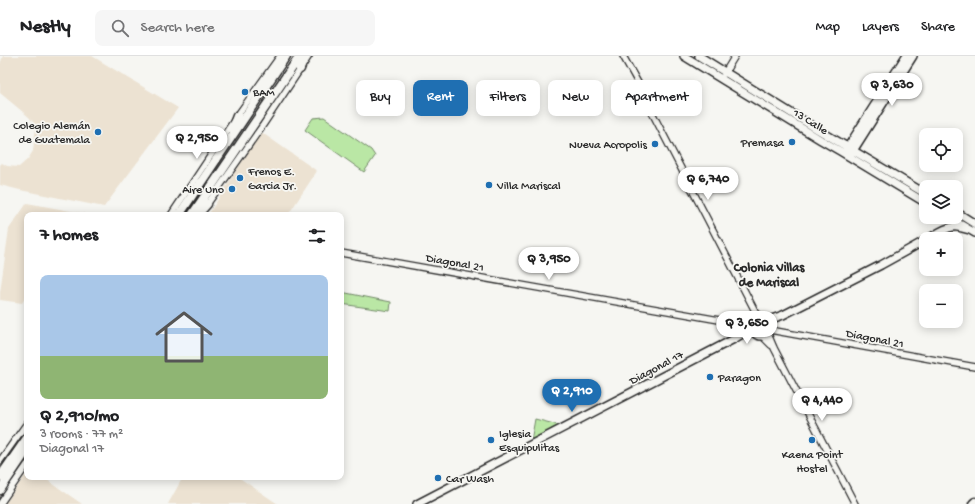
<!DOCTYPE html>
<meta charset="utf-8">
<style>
:root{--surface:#fff;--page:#f6f6f6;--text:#202124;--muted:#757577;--line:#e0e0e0;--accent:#1f6fb2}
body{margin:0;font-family:"Gochi Hand",sans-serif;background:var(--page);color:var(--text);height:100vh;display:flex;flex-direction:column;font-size:15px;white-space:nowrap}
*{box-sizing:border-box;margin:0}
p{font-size:13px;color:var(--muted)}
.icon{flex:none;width:22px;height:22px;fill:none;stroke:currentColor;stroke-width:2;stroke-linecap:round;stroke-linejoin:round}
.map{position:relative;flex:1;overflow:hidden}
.side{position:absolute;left:24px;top:156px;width:320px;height:268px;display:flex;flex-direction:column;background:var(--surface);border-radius:8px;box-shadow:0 2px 10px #0003}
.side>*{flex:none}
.hud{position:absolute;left:356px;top:24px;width:380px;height:36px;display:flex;gap:8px}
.controls{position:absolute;left:919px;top:72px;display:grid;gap:8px}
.controls a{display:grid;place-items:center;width:44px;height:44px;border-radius:8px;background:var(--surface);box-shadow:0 2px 10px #0003;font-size:20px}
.price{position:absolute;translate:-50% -34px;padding:0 9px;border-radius:14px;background:#fff;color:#222;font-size:13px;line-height:26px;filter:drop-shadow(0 1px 2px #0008)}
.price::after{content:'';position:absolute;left:50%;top:24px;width:12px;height:9px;margin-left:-6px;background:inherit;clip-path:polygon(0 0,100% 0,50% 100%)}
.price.selected{background:var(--accent);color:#fff}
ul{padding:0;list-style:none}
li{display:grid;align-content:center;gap:8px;height:212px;padding:0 16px}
li span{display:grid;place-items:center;height:124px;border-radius:8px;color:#555}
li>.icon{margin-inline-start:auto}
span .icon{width:72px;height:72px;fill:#fffc;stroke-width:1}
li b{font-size:17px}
h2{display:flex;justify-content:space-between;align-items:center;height:48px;padding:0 16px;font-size:17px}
.chip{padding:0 14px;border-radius:8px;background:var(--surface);box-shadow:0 2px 10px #0003;font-size:14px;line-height:36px}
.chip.selected{background:var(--accent);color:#fff}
header{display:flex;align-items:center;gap:24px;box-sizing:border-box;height:56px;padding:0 20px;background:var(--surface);border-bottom:1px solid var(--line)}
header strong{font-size:19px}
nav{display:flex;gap:22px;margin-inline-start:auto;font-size:14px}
.search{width:280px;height:36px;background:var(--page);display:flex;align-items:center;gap:10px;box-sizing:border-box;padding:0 14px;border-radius:8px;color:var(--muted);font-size:15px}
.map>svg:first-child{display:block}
.built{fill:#ece2d2}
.green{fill:#bae7a5;stroke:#728968}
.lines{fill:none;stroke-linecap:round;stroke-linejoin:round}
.minor-casing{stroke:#2b2b2b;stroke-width:8}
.major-casing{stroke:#2b2b2b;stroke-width:10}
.highway-casing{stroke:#2b2b2b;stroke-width:11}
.minor{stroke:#f6f6f2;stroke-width:5.5}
.major{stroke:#f6f6f2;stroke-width:7}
.highway{stroke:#f6f6f2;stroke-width:8}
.poi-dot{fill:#1f6fb2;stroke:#f6f6f2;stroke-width:1.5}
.labels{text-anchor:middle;stroke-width:3.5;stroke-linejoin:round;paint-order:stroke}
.poi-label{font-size:12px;fill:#2b2b2b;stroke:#f6f6f2;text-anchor:start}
.street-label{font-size:12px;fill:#2b2b2b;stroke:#f6f6f2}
.neighbourhood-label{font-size:13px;font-weight:bold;fill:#2b2b2b;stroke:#f6f6f2}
</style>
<header>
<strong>Nestly</strong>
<div class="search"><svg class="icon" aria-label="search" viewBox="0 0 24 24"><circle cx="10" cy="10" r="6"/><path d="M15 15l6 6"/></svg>Search here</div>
<nav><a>Map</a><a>Layers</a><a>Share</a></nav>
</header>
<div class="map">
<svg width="975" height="448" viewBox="0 0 975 448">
<rect width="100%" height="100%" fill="#f6f6f2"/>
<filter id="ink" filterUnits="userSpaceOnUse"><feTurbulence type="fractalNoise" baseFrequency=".025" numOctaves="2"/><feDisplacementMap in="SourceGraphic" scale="8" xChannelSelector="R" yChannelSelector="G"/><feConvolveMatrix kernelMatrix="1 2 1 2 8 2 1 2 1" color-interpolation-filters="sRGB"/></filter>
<g filter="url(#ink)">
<path class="built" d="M3,0H92L178,52L104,151L20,134L0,129V109L2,107L7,110L19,111L28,103L33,95L36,70L29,61L0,37V8Z
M261,76L317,115L288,159H208Z
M27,147L92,159H27V239L22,247L0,244V236L9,173Z
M27,417V421H43L82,448H5Z
M183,421H238L278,448H168Z"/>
<path class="green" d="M324,61L371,94L375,100L364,116L305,74L313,62Z
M341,236L391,246L390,255L341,248Z
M535,363L562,370L531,385Z"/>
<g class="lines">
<defs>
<path id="minor" d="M623,0L642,34L645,43L755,255L763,264
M724,18L735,0
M639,29C643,32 647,30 652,29
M206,150L263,69L309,0
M171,159L237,60L280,0
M341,197L753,270
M755,255L757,265
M770,274L975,311
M768,278L774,292L855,448
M763,281L771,289
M0,405L27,367
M0,448L27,409"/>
<path id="major" d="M684,0L821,84L840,95L926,147
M699,0L817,73L926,138
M846,94L906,0
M851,98L913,0
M956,156L975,168
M948,161L975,177
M928,183C935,179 944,172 953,171C958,170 964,173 970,174
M753 272a8 8 0 1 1 16 0a8 8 0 1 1-16 0Z
M766,265L783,259L881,209L926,184
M738,268L743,273V278
M417,448L734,283L753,271"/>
<path id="highway" d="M300,13L304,0
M232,73L237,60
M179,159L286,0
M192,159L300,0
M197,159L207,148
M0,421L27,382
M0,434L27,394
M973,448L975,446"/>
</defs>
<use href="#minor" class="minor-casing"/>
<use href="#major" class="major-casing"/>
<use href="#highway" class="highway-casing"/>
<use href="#minor" class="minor"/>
<use href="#major" class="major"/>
<use href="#highway" class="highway"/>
</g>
</g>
<g class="poi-dot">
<circle cx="245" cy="36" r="4"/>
<circle cx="98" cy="76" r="4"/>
<circle cx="792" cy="86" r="4"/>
<circle cx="655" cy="88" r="4"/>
<circle cx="240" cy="122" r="4"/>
<circle cx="489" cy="129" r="4"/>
<circle cx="232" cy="133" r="4"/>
<circle cx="710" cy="321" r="4"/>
<circle cx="491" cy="384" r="4"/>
<circle cx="812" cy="384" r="4"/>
<circle cx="438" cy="422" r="4"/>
</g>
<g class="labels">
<g class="poi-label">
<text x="253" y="40">BAM</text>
<text x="90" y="73" text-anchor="end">Colegio Alemán<tspan x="90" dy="14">de Guatemala</tspan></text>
<text x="784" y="90" text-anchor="end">Premasa</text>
<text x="647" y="92" text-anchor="end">Nueva Acropolis</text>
<text x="248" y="119">Frenos E.<tspan x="248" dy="14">Garcia Jr.</tspan></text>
<text x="497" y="133">Villa Mariscal</text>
<text x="224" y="137" text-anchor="end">Aire Uno</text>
<text x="718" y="325">Paragon</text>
<text x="499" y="381">Iglesia<tspan x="499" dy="14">Esquipulitas</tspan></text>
<text x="812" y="402" text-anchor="middle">Kaena Point<tspan x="812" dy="14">Hostel</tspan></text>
<text x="446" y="426">Car Wash</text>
</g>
<g class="street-label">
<text transform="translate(811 65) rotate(32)" y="4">13 Calle</text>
<text transform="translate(455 206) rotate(10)" y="4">Diagonal 21</text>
<text transform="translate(875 282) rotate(11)" y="4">Diagonal 21</text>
<text transform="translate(656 311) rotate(-28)" y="4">Diagonal 17</text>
</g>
<g class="neighbourhood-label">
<text x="769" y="215">Colonia Villas<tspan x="769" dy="15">de Mariscal</tspan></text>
</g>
</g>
</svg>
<div class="controls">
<a><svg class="icon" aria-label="locate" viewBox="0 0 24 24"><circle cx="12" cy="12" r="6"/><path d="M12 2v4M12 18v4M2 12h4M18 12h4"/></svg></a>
<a><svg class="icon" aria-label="layers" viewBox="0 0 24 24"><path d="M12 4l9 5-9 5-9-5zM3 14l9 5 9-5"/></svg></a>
<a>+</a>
<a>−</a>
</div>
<b class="price" style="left:892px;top:51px">Q 3,630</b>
<b class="price" style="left:197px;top:104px">Q 2,950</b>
<b class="price" style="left:708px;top:145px">Q 6,740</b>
<b class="price" style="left:549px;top:225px">Q 3,950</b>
<b class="price" style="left:747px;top:289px">Q 3,650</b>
<b class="price selected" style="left:572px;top:357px">Q 2,910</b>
<b class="price" style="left:822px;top:366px">Q 4,440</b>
<div class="hud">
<a class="chip">Buy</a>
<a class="chip selected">Rent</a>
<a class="chip">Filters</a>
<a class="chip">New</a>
<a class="chip">Apartment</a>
</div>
<section class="side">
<h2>7 homes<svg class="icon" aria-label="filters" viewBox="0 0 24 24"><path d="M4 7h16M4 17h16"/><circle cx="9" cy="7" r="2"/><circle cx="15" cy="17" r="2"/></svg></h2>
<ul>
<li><span style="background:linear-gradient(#a9c7e8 65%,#8fb573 0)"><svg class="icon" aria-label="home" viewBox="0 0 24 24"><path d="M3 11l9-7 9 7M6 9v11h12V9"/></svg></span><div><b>Q 2,910/mo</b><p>3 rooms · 77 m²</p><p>Diagonal 17</p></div></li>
</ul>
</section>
</div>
